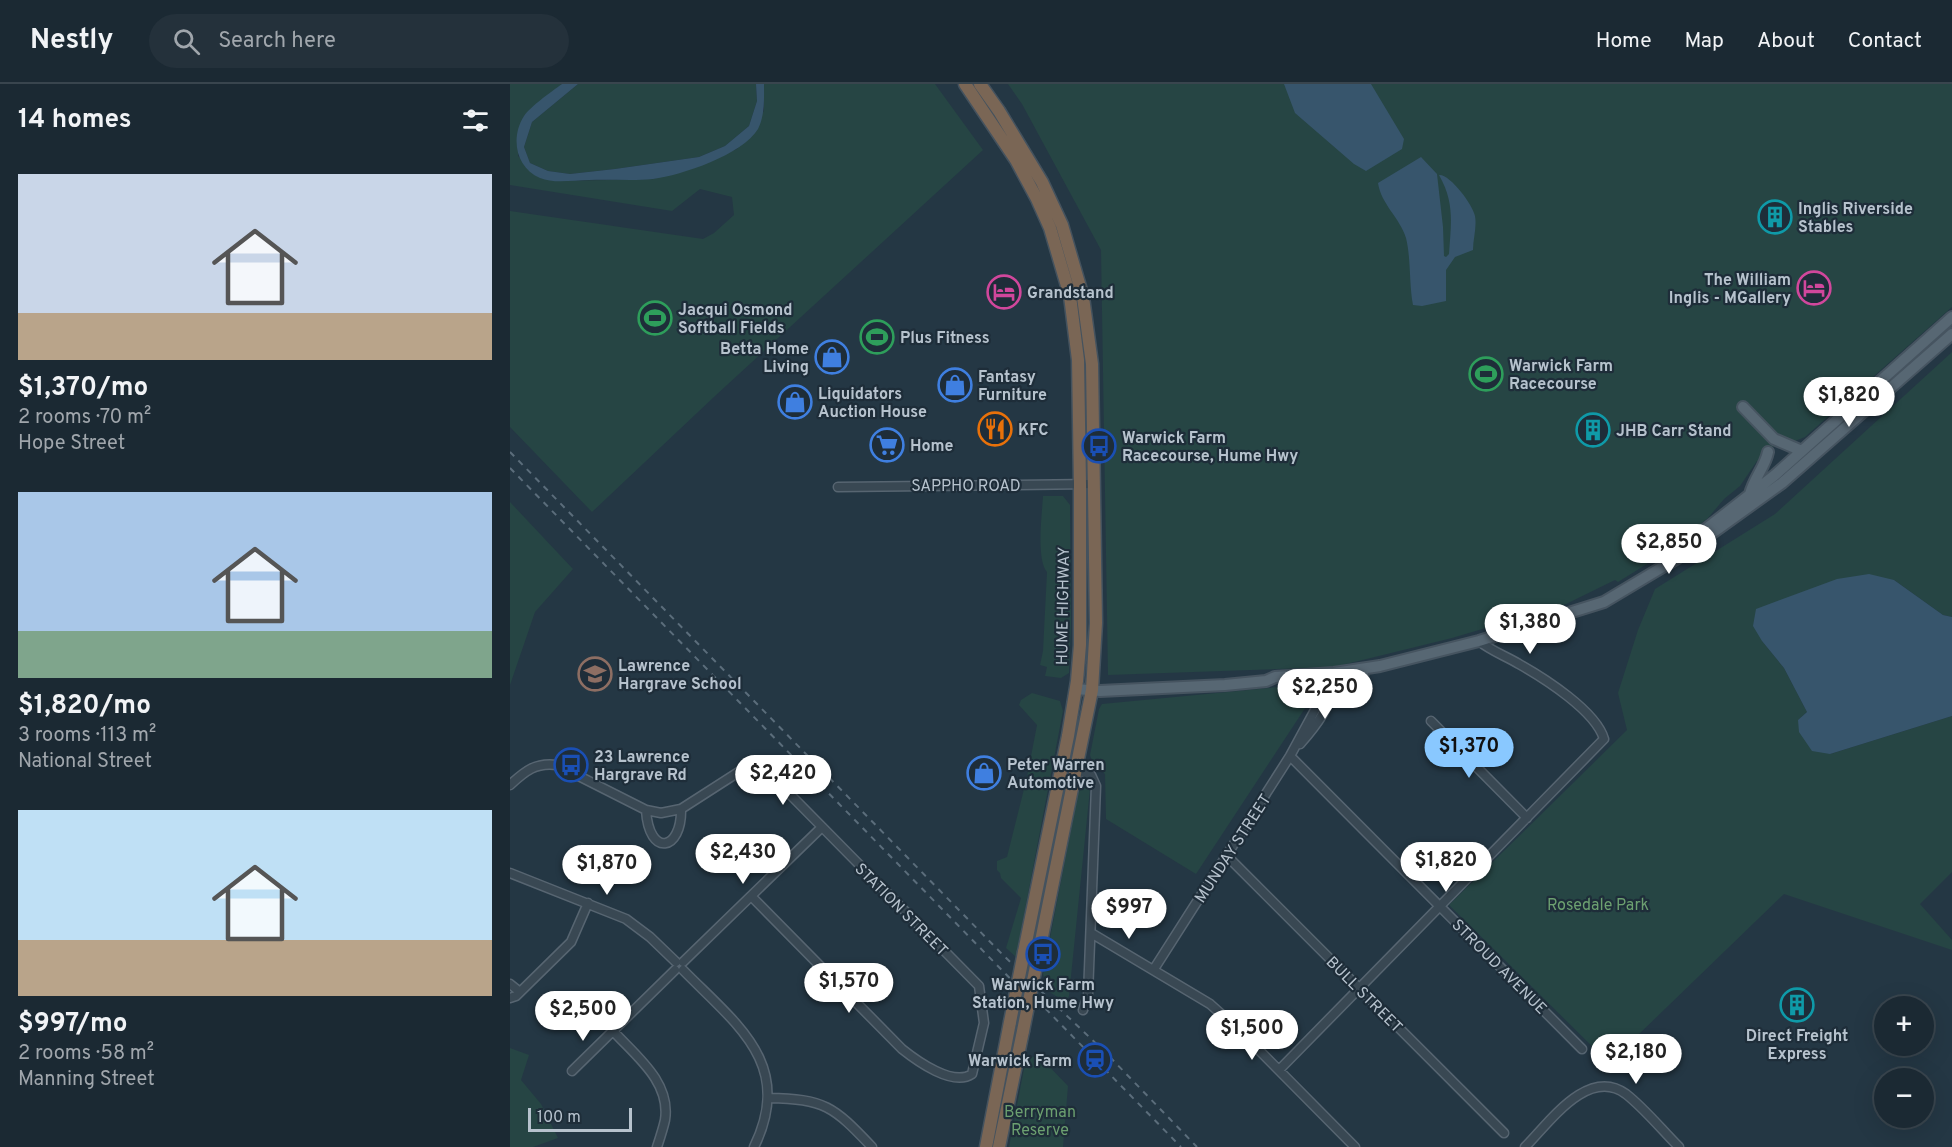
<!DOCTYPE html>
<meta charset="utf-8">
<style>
:root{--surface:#1b2933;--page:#24313b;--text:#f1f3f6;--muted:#a0a6ac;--line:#39454e;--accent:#89c8ff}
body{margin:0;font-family:Overpass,sans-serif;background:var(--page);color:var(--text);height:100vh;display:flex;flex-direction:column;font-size:22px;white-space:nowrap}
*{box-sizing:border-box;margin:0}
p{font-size:20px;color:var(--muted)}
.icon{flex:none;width:33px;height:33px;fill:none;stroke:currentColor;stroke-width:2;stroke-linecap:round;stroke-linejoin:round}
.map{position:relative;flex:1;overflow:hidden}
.details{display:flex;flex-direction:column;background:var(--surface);width:510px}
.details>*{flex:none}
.tools{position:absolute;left:1364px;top:912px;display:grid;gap:12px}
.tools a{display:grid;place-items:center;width:60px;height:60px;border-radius:50%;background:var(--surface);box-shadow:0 6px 24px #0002,0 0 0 2px var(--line);font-size:30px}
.scale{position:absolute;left:18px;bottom:15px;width:104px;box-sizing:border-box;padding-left:6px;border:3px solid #b6c2cd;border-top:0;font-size:16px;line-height:21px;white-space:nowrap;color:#b6c2cd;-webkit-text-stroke:4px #1e2d39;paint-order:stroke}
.price{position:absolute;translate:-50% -51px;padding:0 14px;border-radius:21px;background:#fff;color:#222;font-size:20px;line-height:39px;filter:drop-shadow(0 2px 3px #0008)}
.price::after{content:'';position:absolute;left:50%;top:36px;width:18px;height:14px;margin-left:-9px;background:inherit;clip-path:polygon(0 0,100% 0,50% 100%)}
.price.active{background:var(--accent);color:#111}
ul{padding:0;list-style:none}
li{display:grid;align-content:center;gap:12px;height:318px;padding:0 18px}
li span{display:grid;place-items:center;height:186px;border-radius:0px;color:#555}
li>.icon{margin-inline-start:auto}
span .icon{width:108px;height:108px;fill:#fffc;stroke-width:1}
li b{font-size:26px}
h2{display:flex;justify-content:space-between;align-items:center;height:72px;padding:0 18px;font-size:26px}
header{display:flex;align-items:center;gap:36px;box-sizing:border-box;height:84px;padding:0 30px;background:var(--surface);border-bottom:2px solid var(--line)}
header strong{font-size:28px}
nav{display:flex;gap:33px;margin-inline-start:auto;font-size:21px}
.search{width:420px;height:54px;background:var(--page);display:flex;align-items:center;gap:15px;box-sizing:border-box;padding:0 21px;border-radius:33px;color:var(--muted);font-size:22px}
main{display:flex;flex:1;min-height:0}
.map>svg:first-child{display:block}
.green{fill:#264544}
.water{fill:#37556c}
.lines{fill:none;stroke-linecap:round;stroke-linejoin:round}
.minor-casing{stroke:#576571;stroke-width:11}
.major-casing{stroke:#465460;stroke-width:14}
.highway-casing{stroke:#44525e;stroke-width:15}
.minor{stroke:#394853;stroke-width:8}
.major{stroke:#576773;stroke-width:10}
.highway{stroke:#7a6655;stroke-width:12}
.rail{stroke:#5b6d7b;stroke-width:2;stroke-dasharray:6 6;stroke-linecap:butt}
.highway-bridge-casing{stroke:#44525e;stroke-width:15;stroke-linecap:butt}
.highway-bridge{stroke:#7a6655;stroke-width:12}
.labels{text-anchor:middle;stroke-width:4.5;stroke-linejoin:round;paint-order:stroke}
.poi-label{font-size:16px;font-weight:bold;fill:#b6c2cd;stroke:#1e2d39;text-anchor:start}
.street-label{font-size:16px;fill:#b6c2cd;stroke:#1e2d39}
.park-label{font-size:16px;fill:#6ca070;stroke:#1e2d39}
</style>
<header>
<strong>Nestly</strong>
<div class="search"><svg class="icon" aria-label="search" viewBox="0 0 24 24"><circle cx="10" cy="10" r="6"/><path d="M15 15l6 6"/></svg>Search here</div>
<nav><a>Home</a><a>Map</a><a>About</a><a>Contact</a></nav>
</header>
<main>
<section class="details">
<h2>14 homes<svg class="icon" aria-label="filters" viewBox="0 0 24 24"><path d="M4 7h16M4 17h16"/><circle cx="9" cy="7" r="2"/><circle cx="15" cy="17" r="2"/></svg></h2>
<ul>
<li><span style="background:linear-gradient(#c9d6e8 75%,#b9a48a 0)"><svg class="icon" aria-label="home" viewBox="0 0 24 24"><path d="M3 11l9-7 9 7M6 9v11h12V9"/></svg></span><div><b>$1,370/mo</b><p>2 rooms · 70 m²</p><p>Hope Street</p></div></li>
<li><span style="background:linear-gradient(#a9c7e8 75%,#7fa58c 0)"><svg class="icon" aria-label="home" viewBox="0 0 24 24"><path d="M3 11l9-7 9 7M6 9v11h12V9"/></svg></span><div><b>$1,820/mo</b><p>3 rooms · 113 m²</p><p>National Street</p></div></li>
<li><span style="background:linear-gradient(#bfe0f5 70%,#b9a48a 0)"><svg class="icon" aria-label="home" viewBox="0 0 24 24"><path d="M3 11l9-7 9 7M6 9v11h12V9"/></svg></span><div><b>$997/mo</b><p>2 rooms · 58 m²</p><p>Manning Street</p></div></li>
</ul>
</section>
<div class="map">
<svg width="1442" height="1063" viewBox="0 0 1442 1063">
<rect width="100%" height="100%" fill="#243744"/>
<path class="green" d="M0,0H52L14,32L8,72L31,94L49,97L143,95L227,65L254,27V0H425L473,66L205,312L82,428L0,343V127L193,155L204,149L224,131L222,113L190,105L162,127L0,101Z
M68,0H246L247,17L239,42L215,62L189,73L105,85L60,90L38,87L20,79L14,63L22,38Z
M498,0H1442V223L1295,353L1285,357L1272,356L1251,372V377H1247L1230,402L1214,415L1198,434L1162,463L1137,477V480L1108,498L1105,496L1056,520L942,554L824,583L598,591L591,166L512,20Z
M1442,268V533L1433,531L1384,496L1252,557L1274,584L1297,628L1288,636L1320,670L1442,632V788L1410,820L1442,856V866L1274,810L1099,979L939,821L1117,646L1108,609L1128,546L1145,505L1265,430Z
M533,412H553L560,421L561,540L559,589L551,594L535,592L537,583L530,581L533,567L537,488C526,475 532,430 533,412Z
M0,418L63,485L25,528L0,601Z
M800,600L805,609L686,790L596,735L595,690L582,677L580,671L589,625L592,620Z
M522,609L550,617L553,627L506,873L496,864L511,814L491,794L490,789L487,786V777L497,773L517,693L527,641L509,621L511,616Z
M573,703L580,705L559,912L555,918L538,907L533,890L568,709Z
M0,964L19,971L11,996L31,1020L48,1054L23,1063H0Z
M529,972L558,1002L553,1063H499L516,974Z"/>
<path class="water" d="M52,0H68L22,38L14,63L20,79L38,87L60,90L105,85L189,73L215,62L239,42L247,17L246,0H254C254,15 255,31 248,45C232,71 172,91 143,95C123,97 100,95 79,96C64,96 44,100 30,94C6,84 0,54 14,32C21,22 41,8 52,0Z
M774,0H861L894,55L892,65L856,87L844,80L785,29Z
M911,73L927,90L933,143L934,172L936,173L939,170C941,140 945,119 929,91C940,90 963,121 965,132C967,143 963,155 963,166L945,173L936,186V217L912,222L903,221C899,200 901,174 896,154C890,134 871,120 868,99Z
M1359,490L1384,496L1433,531L1442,533V632L1320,670L1302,667L1289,648L1288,636L1297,628L1274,584L1252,557L1243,542L1246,525L1327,495Z"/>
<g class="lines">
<defs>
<path id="minor" d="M328,403L584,400
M921,637L1017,734
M790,660C806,642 824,619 824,594
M780,672L1072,965
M565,686L581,691L586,702L578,911L573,926
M0,701C15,687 26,678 47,681L136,726L151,729L171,725L241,680L246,679L252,682L469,902L474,939L462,990C443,1003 407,977 392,965L241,812
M136,726C139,774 172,767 171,725
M716,771L994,1049
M0,789L116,835L140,853L166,878
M581,849L700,920L729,946L845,1063
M173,878L312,743
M644,885L780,672L811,615L812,595
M173,886C226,940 285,980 244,1063
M0,900L10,908
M0,914L6,912L61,858L78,819
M103,947C126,972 161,998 155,1036C153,1045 150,1054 147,1063
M769,986L1094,655C1086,627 1034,594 1009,580C996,572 981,567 969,557
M62,987L165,886
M258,1014C315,1015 323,1022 362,1063
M1015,1063C1039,1039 1078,982 1116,1010C1135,1025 1152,1046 1169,1063"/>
<path id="major" d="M1233,323L1264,355L1292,367
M1240,410C1244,394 1255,383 1258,368
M1169,466L1265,391L1442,233
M795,599L824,597L853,589
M566,605L590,607L715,601L756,597L765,593L824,589L870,582L969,557L1094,518L1166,475L1272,399L1442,250"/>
<path id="highway" d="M455,0L506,76L527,115L540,144L560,212L568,276L570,400V561L567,597L558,652L514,868
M470,0L489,27L532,98L552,141L573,213L582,280L586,539L582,606L527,877
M476,1063L500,938
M489,1063L513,947"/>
</defs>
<use href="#minor" class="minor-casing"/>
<use href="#major" class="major-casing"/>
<use href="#highway" class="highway-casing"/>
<use href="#minor" class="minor"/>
<use href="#major" class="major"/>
<use href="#highway" class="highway"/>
<path class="rail" d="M0,368L494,872L595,968L687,1063
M0,384L529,924
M527,916L671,1063"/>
<defs>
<path id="highway-bridge" d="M500,938L514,868
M513,947L527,877"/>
</defs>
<use href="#highway-bridge" class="highway-bridge-casing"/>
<use href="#highway-bridge" class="highway-bridge"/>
</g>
<defs>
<symbol id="building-ring" viewBox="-11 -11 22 22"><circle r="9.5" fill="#1e2d39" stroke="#0f9aa8" stroke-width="1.5"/><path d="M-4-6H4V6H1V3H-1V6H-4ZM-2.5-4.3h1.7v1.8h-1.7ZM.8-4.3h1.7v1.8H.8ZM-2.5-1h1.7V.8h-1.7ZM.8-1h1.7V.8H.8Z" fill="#0f9aa8"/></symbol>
<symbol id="hotel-ring" viewBox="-11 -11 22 22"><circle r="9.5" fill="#1e2d39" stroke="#d1479c" stroke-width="1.5"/><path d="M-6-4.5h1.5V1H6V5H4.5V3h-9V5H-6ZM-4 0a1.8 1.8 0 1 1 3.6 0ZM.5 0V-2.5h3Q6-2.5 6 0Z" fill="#d1479c"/></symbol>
<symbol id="stadium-ring" viewBox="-11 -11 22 22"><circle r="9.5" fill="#1e2d39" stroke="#2e9e5b" stroke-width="1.5"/><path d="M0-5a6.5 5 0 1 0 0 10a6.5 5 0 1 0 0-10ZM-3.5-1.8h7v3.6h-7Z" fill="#2e9e5b"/></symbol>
<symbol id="shop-ring" viewBox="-11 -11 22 22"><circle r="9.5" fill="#1e2d39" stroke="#3f7fe0" stroke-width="1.5"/><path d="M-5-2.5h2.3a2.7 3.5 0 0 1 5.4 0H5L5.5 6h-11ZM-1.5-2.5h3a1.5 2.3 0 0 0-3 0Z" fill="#3f7fe0"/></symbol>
<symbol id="restaurant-ring" viewBox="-11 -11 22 22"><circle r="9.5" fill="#1e2d39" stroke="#e8710a" stroke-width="1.5"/><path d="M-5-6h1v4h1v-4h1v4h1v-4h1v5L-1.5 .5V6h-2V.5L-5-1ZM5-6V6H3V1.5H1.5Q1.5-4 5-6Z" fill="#e8710a"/></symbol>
<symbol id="supermarket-ring" viewBox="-11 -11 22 22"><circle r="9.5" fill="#1e2d39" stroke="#3f7fe0" stroke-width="1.5"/><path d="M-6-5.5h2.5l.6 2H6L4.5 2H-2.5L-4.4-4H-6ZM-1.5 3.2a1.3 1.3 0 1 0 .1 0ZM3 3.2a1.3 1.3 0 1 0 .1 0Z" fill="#3f7fe0"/></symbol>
<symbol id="bus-ring" viewBox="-11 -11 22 22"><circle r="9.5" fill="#1e2d39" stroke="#1a4fb4" stroke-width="1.5"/><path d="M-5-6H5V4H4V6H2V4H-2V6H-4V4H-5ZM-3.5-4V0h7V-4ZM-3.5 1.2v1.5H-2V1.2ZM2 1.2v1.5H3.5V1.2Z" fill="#1a4fb4"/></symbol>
<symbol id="school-ring" viewBox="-11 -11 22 22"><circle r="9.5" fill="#1e2d39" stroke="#8d6e63" stroke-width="1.5"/><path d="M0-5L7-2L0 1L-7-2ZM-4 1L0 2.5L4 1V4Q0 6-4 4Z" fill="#8d6e63"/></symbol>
<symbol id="station-ring" viewBox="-11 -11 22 22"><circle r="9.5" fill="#1e2d39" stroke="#1a4fb4" stroke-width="1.5"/><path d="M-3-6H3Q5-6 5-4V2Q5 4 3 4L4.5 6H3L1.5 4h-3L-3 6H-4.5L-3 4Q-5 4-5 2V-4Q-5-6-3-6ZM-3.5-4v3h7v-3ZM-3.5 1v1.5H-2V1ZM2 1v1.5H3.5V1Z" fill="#1a4fb4"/></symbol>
</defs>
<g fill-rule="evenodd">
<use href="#building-ring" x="1246" y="114" width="38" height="38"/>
<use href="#hotel-ring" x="1285" y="185" width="38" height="38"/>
<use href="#hotel-ring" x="475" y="189" width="38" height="38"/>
<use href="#stadium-ring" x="126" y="215" width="38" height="38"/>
<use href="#stadium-ring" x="348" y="234" width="38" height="38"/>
<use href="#shop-ring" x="303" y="254" width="38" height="38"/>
<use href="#stadium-ring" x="957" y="271" width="38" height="38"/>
<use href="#shop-ring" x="426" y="282" width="38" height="38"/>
<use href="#shop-ring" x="266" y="299" width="38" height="38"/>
<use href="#restaurant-ring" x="466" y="326" width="38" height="38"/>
<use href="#building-ring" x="1064" y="327" width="38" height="38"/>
<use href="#supermarket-ring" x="358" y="342" width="38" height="38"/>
<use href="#bus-ring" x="570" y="343" width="38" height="38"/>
<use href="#school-ring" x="66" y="571" width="38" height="38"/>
<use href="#bus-ring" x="42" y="662" width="38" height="38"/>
<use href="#shop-ring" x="455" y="670" width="38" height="38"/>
<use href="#bus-ring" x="514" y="851" width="38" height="38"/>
<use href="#building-ring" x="1268" y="902" width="38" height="38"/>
<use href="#station-ring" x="566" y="957" width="38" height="38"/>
</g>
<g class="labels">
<g class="poi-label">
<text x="1288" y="130">Inglis Riverside<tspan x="1288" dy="18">Stables</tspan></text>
<text x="1281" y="201" text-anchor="end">The William<tspan x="1281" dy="18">Inglis - MGallery</tspan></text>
<text x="517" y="214">Grandstand</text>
<text x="168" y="231">Jacqui Osmond<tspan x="168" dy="18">Softball Fields</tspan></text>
<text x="390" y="259">Plus Fitness</text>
<text x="299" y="270" text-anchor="end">Betta Home<tspan x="299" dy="18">Living</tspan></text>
<text x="999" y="287">Warwick Farm<tspan x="999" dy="18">Racecourse</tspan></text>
<text x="468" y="298">Fantasy<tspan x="468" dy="18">Furniture</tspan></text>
<text x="308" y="315">Liquidators<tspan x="308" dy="18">Auction House</tspan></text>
<text x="508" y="351">KFC</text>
<text x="1106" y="352">JHB Carr Stand</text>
<text x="612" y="359">Warwick Farm<tspan x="612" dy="18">Racecourse, Hume Hwy</tspan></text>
<text x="400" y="367">Home</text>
<text x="108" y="587">Lawrence<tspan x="108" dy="18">Hargrave School</tspan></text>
<text x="84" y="678">23 Lawrence<tspan x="84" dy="18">Hargrave Rd</tspan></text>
<text x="497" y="686">Peter Warren<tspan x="497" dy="18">Automotive</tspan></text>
<text x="533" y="906" text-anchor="middle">Warwick Farm<tspan x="533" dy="18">Station, Hume Hwy</tspan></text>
<text x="1287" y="957" text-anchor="middle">Direct Freight<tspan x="1287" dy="18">Express</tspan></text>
<text x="562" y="982" text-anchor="end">Warwick Farm</text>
</g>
<g class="street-label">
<text x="456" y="407">SAPPHO ROAD</text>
<text transform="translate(552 522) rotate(-89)" y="6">HUME HIGHWAY</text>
<text transform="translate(722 764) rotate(-57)" y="6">MUNDAY STREET</text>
<text transform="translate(392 825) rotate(45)" y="6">STATION STREET</text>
<text transform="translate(990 882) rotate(45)" y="6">STROUD AVENUE</text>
<text transform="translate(855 910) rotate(45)" y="6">BULL STREET</text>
</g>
<g class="park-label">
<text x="1088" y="826">Rosedale Park</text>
<text x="530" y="1033">Berryman<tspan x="530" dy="18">Reserve</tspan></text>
</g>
</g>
</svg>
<div class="tools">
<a>+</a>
<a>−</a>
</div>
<div class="scale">100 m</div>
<b class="price" style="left:1339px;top:344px">$1,820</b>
<b class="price" style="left:1159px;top:491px">$2,850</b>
<b class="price" style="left:1020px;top:571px">$1,380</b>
<b class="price" style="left:815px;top:636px">$2,250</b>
<b class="price active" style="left:959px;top:695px">$1,370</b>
<b class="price" style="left:273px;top:722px">$2,420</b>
<b class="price" style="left:233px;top:801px">$2,430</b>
<b class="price" style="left:936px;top:809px">$1,820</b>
<b class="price" style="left:97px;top:812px">$1,870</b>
<b class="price" style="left:619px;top:856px">$997</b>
<b class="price" style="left:339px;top:930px">$1,570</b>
<b class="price" style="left:73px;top:958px">$2,500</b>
<b class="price" style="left:742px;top:977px">$1,500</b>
<b class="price" style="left:1126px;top:1001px">$2,180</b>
</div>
</main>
